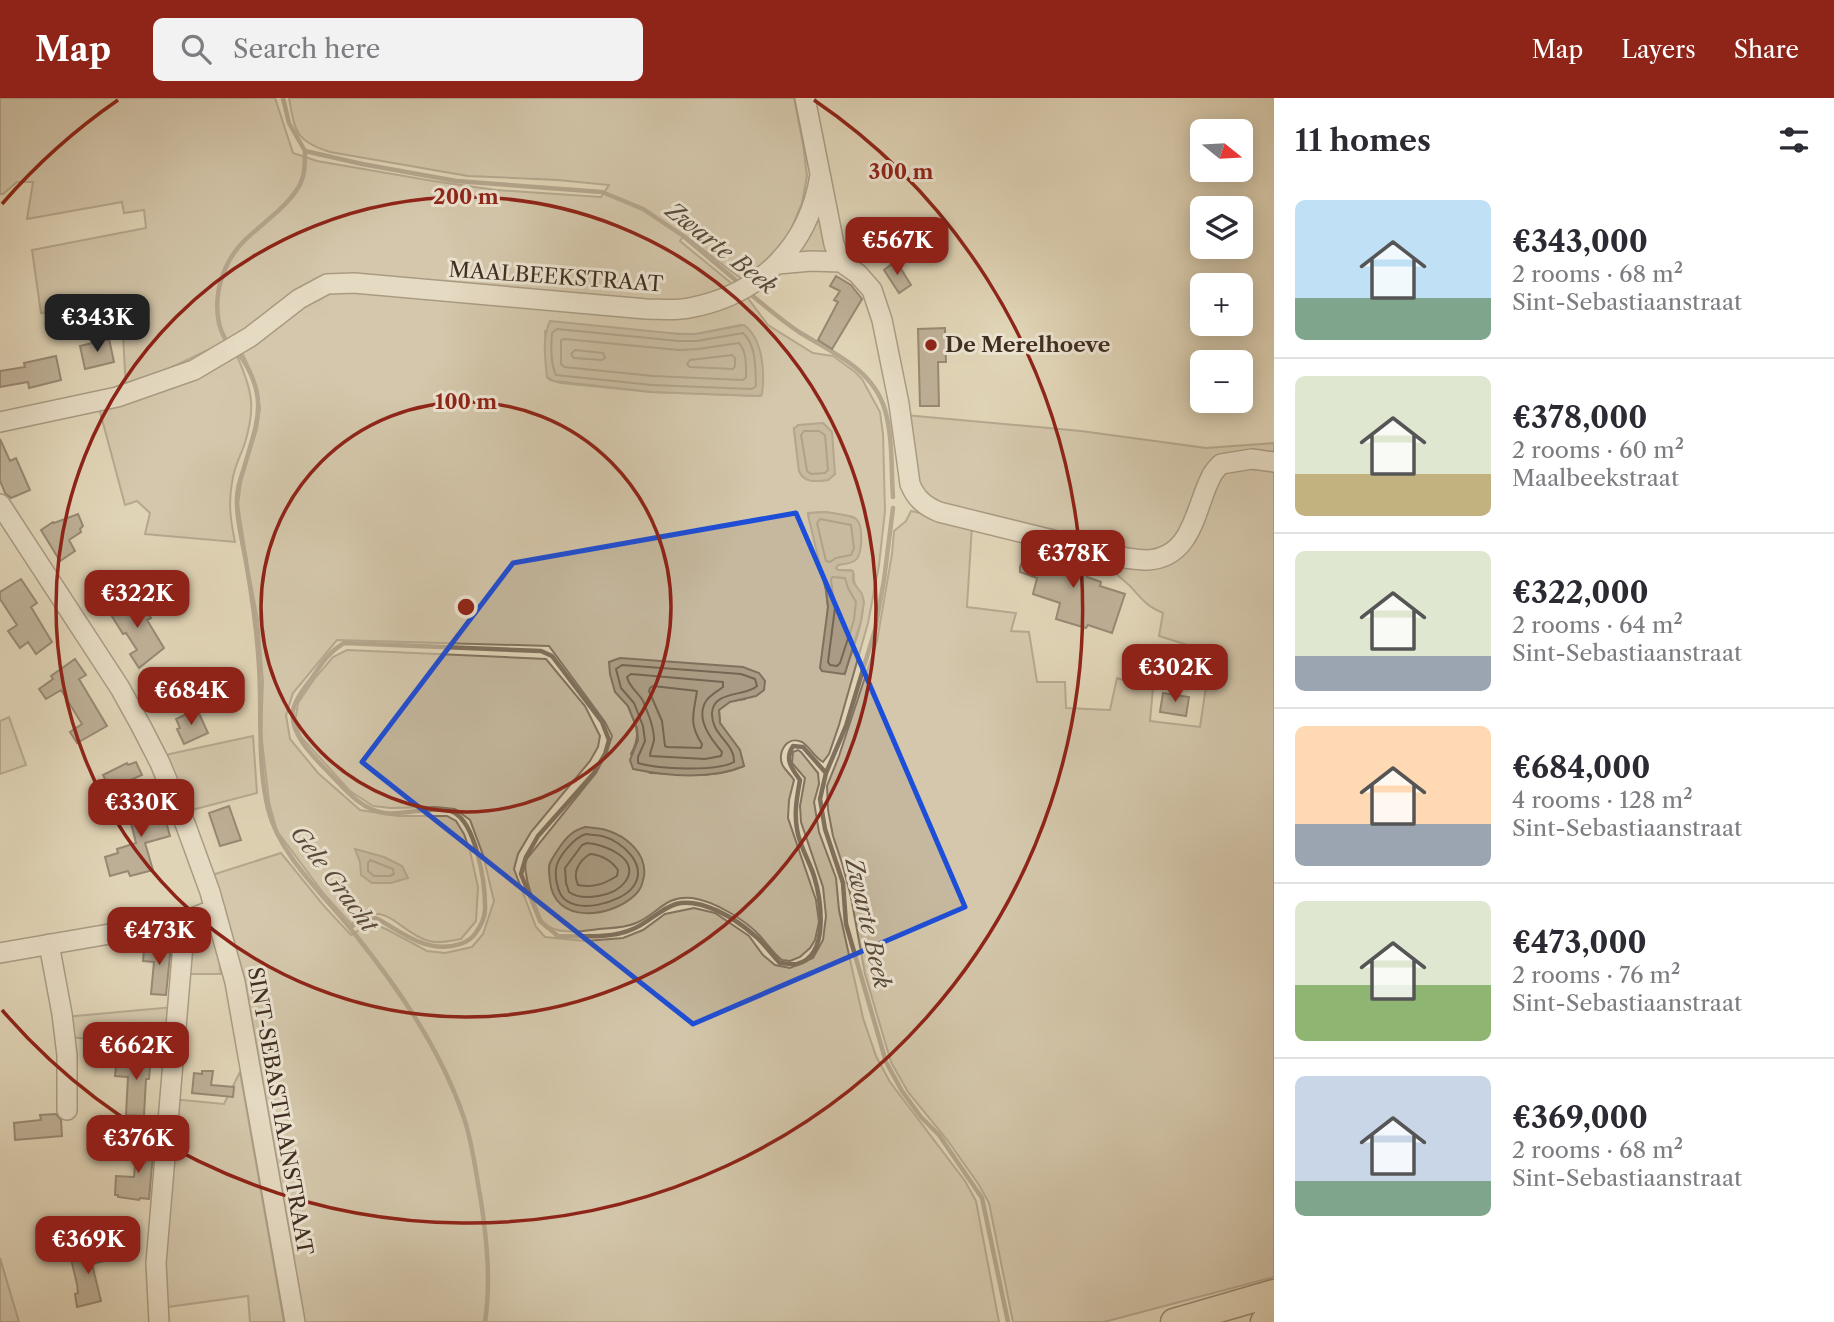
<!DOCTYPE html>
<meta charset="utf-8">
<style>
:root{--surface:#fff;--page:#f2f2f3;--text:#2b2b33;--muted:#7c7c81;--line:#e1e1e2;--accent:#8f2418}
body{margin:0;font-family:"Libre Caslon Text",serif;background:var(--page);color:var(--text);height:100vh;display:flex;flex-direction:column;font-size:26px;white-space:nowrap}
*{box-sizing:border-box;margin:0}
p{font-size:23px;color:var(--muted)}
.icon{flex:none;width:38px;height:38px;fill:none;stroke:currentColor;stroke-width:2;stroke-linecap:round;stroke-linejoin:round}
.map{position:relative;flex:1;overflow:hidden}
.side{display:flex;flex-direction:column;background:var(--surface);width:560px}
.side>*{flex:none}
.needle{width:46px;rotate:108deg}
.fabs{position:absolute;left:1190px;top:21px;display:grid;gap:14px}
.fabs a{display:grid;place-items:center;width:63px;height:63px;border-radius:10px;background:var(--surface);box-shadow:0 4px 18px #0003;font-size:35px}
.price{position:absolute;translate:-50% -60px;padding:0 16px;border-radius:14px;background:var(--accent);color:#fff;font-size:23px;line-height:46px;filter:drop-shadow(0 2px 4px #0008)}
.price::after{content:'';position:absolute;left:50%;top:42px;width:21px;height:16px;margin-left:-10px;background:inherit;clip-path:polygon(0 0,100% 0,50% 100%)}
.price.selected{background:#222;color:#fff}
ul{padding:0;list-style:none}
li{display:flex;align-items:center;gap:21px;height:175px;padding:0 21px}
li+li{border-top:2px solid var(--line)}
li span{display:grid;place-items:center;flex:none;width:196px;height:140px;border-radius:10px;color:#555}
li>.icon{margin-inline-start:auto}
span .icon{width:84px;height:84px;fill:#fffc;stroke-width:1}
li b{font-size:30px}
h2{display:flex;justify-content:space-between;align-items:center;height:84px;padding:0 21px;font-size:30px}
header{display:flex;align-items:center;gap:42px;box-sizing:border-box;height:98px;padding:0 35px;background:var(--accent);color:#fff}
header strong{font-size:33px}
nav{display:flex;gap:38px;margin-inline-start:auto;font-size:24px}
.search{width:490px;height:63px;background:var(--page);display:flex;align-items:center;gap:18px;box-sizing:border-box;padding:0 24px;border-radius:10px;color:var(--muted);font-size:26px}
main{display:flex;flex:1;min-height:0}
.map>svg:first-child{display:block}
.green{fill:#c5b89e;stroke:#827360;stroke-width:2;fill-rule:evenodd}
.water{fill:#aa9c84;stroke:#80705d;stroke-width:2}
.lines{fill:none;stroke-linecap:round;stroke-linejoin:round}
.shore{stroke:#756553;stroke-width:2}
.stream{stroke:#80705d;stroke-width:4.5}
.building{fill:#93846f;stroke:#402e22;stroke-width:2}
.minor-casing{stroke:#685847;stroke-width:22}
.highway-casing{stroke:#402e22;stroke-width:29}
.minor{stroke:#ebe3d0;stroke-width:19}
.highway{stroke:#e0d4b7;stroke-width:26}
.marked{fill:none;stroke:#1d4ed8;stroke-width:5;stroke-linejoin:round}
.ring{fill:none;stroke:#8f2418;stroke-width:3.5}
.poi-dot{fill:#8f2418;stroke:#ebe3d0;stroke-width:2.5}
.labels{text-anchor:middle;stroke-width:6;stroke-linejoin:round;paint-order:stroke}
.street-label{font-size:21px;fill:#402e22;stroke:#ebe3d0}
.poi-label{font-size:21px;font-weight:bold;fill:#402e22;stroke:#ebe3d0;text-anchor:start}
.water-label{font-size:23px;font-style:italic;fill:#5a4a3a;stroke:#ebe3d0}
.centre{fill:#8f2418;stroke:#ebe3d0;stroke-width:3.5}
.ring-label{font-size:21px;text-anchor:middle;font-weight:bold;fill:#8f2418;stroke:#ebe3d0;stroke-width:6;stroke-linejoin:round;paint-order:stroke}
</style>
<header>
<strong>Map</strong>
<div class="search"><svg class="icon" aria-label="search" viewBox="0 0 24 24"><circle cx="10" cy="10" r="6"/><path d="M15 15l6 6"/></svg>Search here</div>
<nav><a>Map</a><a>Layers</a><a>Share</a></nav>
</header>
<main>
<div class="map">
<svg width="1274" height="1224" viewBox="0 0 1274 1224">
<rect width="100%" height="100%" fill="#e0d4b7"/>
<filter id="stains"><feTurbulence type="fractalNoise" baseFrequency=".00286" numOctaves="4"/><feColorMatrix values="0 0 0 0 .2 0 0 0 0 .09 0 0 0 0 .02 0 0 0 .5 -.17"/></filter>
<radialGradient id="worn" r=".72"><stop offset=".6" stop-color="#630" stop-opacity="0"/><stop offset="1" stop-color="#630" stop-opacity=".3"/></radialGradient>
<path class="green" d="M0,0H275L293,55L317,63L433,83L496,92L601,99L609,87L558,82L468,78L330,54C295,43 295,33 289,0H794L803,46L807,78L802,105L786,144L744,183L684,137L680,143L736,189L728,193L633,213L744,195L768,227L813,255L833,258L855,274L862,281L880,314L883,336L885,413L879,467L868,525L839,627L829,656L823,664C814,659 810,649 802,644C787,637 776,655 783,668C786,673 791,677 794,682L789,702L788,720L816,802L819,824L815,842L810,850L800,859L790,863L782,862C774,856 768,847 761,839C746,822 714,803 692,800C665,797 658,816 636,825C625,830 611,830 599,831C582,833 556,838 543,824C539,819 537,810 534,804C529,790 525,779 525,763L596,675L607,653L612,638L605,624L549,548L337,542L293,595L286,617L290,641L318,675L360,712L398,718H447L456,723L464,736L470,753L478,789L476,823L461,841C451,843 439,846 429,843C396,834 389,799 351,826L324,796L277,733L269,704L261,634L263,584L258,522L248,471L238,406L242,378L257,331L260,310L253,278L235,239L126,291L121,202L41,215L32,152L146,130L144,112L124,115L122,104L27,121L33,84H17L3,96H0ZM741,227L761,298H758L652,294L561,285L550,282L547,279L545,233L696,236ZM794,331L835,376L828,382C816,383 805,386 799,373ZM825,414L853,419L856,421C862,440 859,446 852,464L838,467L836,470L838,472H851L854,476C852,491 864,493 863,506C863,529 851,553 845,575L827,523L828,509L826,492L808,415ZM746,601L730,603L719,612L720,625L729,638L744,668C714,681 682,676 650,675L631,656C642,635 636,629 628,608Z
M820,107L828,156L802,159L795,150Z
M237,258C253,294 256,310 244,348C240,358 235,368 233,379C228,405 230,419 235,444L145,436L150,415L137,403L125,407L99,310L202,275Z
M905,317L1081,333L1206,350L1274,345V1179L1104,1224H1013L989,1105L979,1087L948,1043L908,994L891,964L865,876L851,799L842,765L833,738L828,712L827,688L839,658L877,543L892,456L894,433L906,423L911,413L972,427L967,509L1016,515L1011,533L1029,534L1037,584H1065L1066,610L1110,612L1117,580L1153,590L1150,623L1200,629L1207,582L1188,547L1159,538L1163,515C1146,508 1142,501 1131,489C1124,482 1115,476 1109,468L1114,463L1156,469L1177,443L1150,457L949,412L921,398Z
M347,552L546,561L585,608L600,638L598,649L590,663L531,734L518,756L514,771L536,829L545,839L586,843L623,840L643,832L665,816L694,810L715,815L749,838L763,857L775,867L790,870L813,860L823,842L826,818L823,789L801,724L800,708L805,680L792,665L793,654L798,652L801,654L818,675L819,686L814,704L819,734L836,780L839,812L863,920L876,958L890,984L965,1083L976,1103L999,1224H302L212,777L281,755L324,808L351,837L369,826L379,828L388,832L427,853L445,855L472,849L483,836L494,803L483,757L470,722L455,711L435,709L391,710L373,708L350,693L301,639L295,624L298,605L315,580L333,559Z
M9,619L26,667L0,676V623Z
M253,638L257,695L184,714L165,657Z
M200,826C218,833 218,859 221,876H183L188,832Z
M173,909L169,948L68,939L65,919Z
M240,974L284,1224H250L248,1198L160,1210L172,1001L224,1006Z
M0,1160L19,1224H0Z"/>
<path class="water" d="M550,223L679,236H696L744,227C763,241 765,274 762,296L758,298L652,294L554,283L547,279C545,260 542,240 550,223Z
M823,325L832,334L835,376L828,382C816,383 805,386 799,373L794,331L798,327Z
M825,414C832,415 853,417 857,422C863,428 863,459 854,463C850,466 843,466 838,467L836,470L838,472L853,473V484L862,496L864,504L861,523L845,575L843,576L822,573L820,570L828,509L826,492L808,417L810,415Z
M620,560L743,569L759,575L765,583L764,592L756,598L730,604L719,612L720,625L740,652L744,668C712,682 667,678 633,671L630,662L638,642L637,630L628,608L615,594L610,576L609,564Z
M585,729C592,730 599,730 606,732C626,738 647,755 644,778C642,786 642,790 635,797C611,820 554,827 550,783C548,766 548,767 557,753C565,741 571,733 585,729Z
M355,751L384,759L402,768L408,780L391,785H372L361,777L360,764Z"/>
<g class="lines">
<path class="shore" d="M557,231L679,243H697L743,235C757,248 755,270 756,288L752,291L652,287L556,277C550,265 551,248 552,235Z
M564,241L679,252L698,251L739,245C747,254 746,268 746,279L743,282L653,278L564,269L561,266V242Z
M575,252L603,255L605,260L602,262L574,260L571,256Z
M732,257L735,260V268L733,271L690,269L687,266L690,262Z
M804,333H819L825,337L828,372L825,375L811,376L807,373L801,337Z
M820,421L851,427L854,450L851,457L836,460L830,464L826,463L817,425Z
M832,479L845,480L848,490L856,504L854,522L840,565L837,568L830,567L828,564L835,510L831,482Z
M622,567L741,576L755,581L757,588C746,599 713,592 712,615C711,637 735,645 734,664C716,674 659,671 638,665V659L645,643L643,628L634,605L621,590L616,571Z
M631,576L723,584V589C718,593 710,597 706,603C695,621 711,641 722,654L721,658L705,661L650,658C650,653 653,648 654,642C654,629 648,615 643,603C638,594 629,589 627,579Z
M653,588L697,593C694,615 688,625 702,646L701,650L667,649L665,648L662,623L649,593L650,590Z
M586,736C591,737 597,737 602,738C622,743 649,767 633,789C621,805 574,818 561,797C557,790 555,779 556,771C557,759 575,739 586,736Z
M587,745C604,746 642,761 625,784C615,798 583,804 569,794L566,785L565,770L582,747Z
M590,756C601,757 611,762 618,772L617,778C604,786 593,790 578,787C572,774 579,763 590,756Z
M370,762L393,771L394,776L390,778H374L368,773V765Z"/>
<path class="stream" d="M283,0L289,25L305,53L362,66L456,83L602,94L643,111L682,137L739,185
M748,194C765,208 781,222 799,234C833,255 873,271 885,312C893,340 891,371 893,399
M227,245C224,238 220,232 219,225C213,196 223,165 243,144C261,126 284,112 298,90C305,79 305,66 305,53
M239,256C270,300 257,324 244,370C240,382 236,394 237,406C237,425 243,445 246,464C252,498 257,534 259,568C262,615 257,665 268,711C279,757 325,798 354,835C399,891 441,952 464,1020C473,1047 476,1076 481,1103C487,1143 491,1184 485,1224
M893,410L884,482L875,532L846,628L826,675L820,701L825,731L843,785L846,826L886,964L902,993L921,1019L939,1037L982,1100L1008,1224
M350,830C357,824 364,819 374,820C378,820 384,825 388,827C408,839 427,852 452,848C461,846 469,844 475,836C481,828 486,817 485,807C485,784 476,725 453,714C439,706 402,718 384,715C363,712 347,694 333,679C317,662 289,638 293,612C296,600 305,589 312,580C321,566 329,554 344,545L541,553L552,558L602,624L609,642L605,656L594,675L538,738L526,759L521,776L540,823L558,838C582,838 611,841 633,831C648,825 660,811 676,806C701,799 736,821 754,837C764,845 771,856 780,865C785,865 792,867 797,866C830,858 821,801 814,778C809,762 799,747 797,731C794,714 797,699 800,682C792,671 784,661 793,648L803,649L826,675"/>
</g>
<path class="building" d="M896,163L911,187L899,195L884,172Z
M836,178L851,187L862,201L832,251L818,242L838,204L834,202L840,193L830,188Z
M945,230L946,264H938L939,308H920L918,231Z
M109,241L114,264L85,271L80,248Z
M56,258L61,282L29,290L28,284L0,289V273L25,269L24,265Z
M0,341L10,363L16,360L30,392L11,400L5,395L0,383Z
M78,416L83,428L80,431L81,434L69,442L75,453L60,463L41,432L53,424L54,425Z
M1039,451L1092,464L1087,479L1101,484L1100,488L1125,496L1112,535L1088,527L1086,530L1056,521L1060,505L1033,496L1037,480L1020,474V469L1025,456L1036,460Z
M21,481L37,505L31,509L52,544L36,556L28,544L20,550L8,533L17,527L0,501V494Z
M128,497L136,510L142,506L151,520L147,522L164,550L139,570L130,556L137,552L126,535L123,536L108,512Z
M75,561L86,577L79,581L107,628L77,645L70,634L82,626L61,592L46,601L39,591L53,581L51,578Z
M1163,595L1189,599L1186,618L1160,614Z
M197,611L208,635L184,646L177,631L180,630L176,621Z
M136,664L142,677L110,691L103,677L127,665L128,667Z
M158,694L170,738L145,745L153,772L130,778L128,773L110,778L105,759L118,755L117,751L136,745L131,725L144,722L139,700Z
M229,708L241,742L220,748L209,715Z
M155,845L171,847L166,897L151,896L154,864L143,863L144,852L155,853Z
M127,955L151,957L149,981H146L144,1018L126,1017L128,979L115,978L116,968H126Z
M202,973H213L211,987L234,989L233,999L192,995L194,975L202,976Z
M56,1016L61,1022L62,1038L15,1042L14,1025L41,1022L40,1017Z
M137,1043L154,1045L149,1101L140,1100L139,1102L118,1099V1097H115L116,1078L134,1079Z
M105,1148L108,1162L92,1166L101,1203L77,1209L75,1196L78,1195L77,1186L71,1161L75,1160L74,1158L85,1155V1153Z"/>
<g class="lines">
<defs>
<path id="minor" d="M805,0L834,146L841,164
M778,166L811,163L841,164L858,176L872,192L882,222L899,306L910,386C916,401 925,408 939,414L1126,460C1133,461 1140,462 1148,462C1193,459 1195,410 1211,379C1213,374 1217,370 1221,366L1252,361L1274,364
M0,324L117,299L194,272L250,239L299,201L327,186L354,185L646,211C660,211 675,213 689,210C759,197 809,149 820,77
M0,406L120,590L141,628L160,665L186,728L210,794L235,884L295,1224
M49,846L62,916L67,957V1012
M0,855L185,823L215,811
M159,1224L156,1165L185,823"/>
<path id="highway" d="M1174,1224L1274,1195
M1264,1224L1274,1221"/>
</defs>
<use href="#minor" class="minor-casing"/>
<use href="#highway" class="highway-casing"/>
<use href="#minor" class="minor"/>
<use href="#highway" class="highway"/>
</g>
<path d="M0 0H1274V1224H0ZM796,415L965,809L693,926L362,664L513,465Z" fill="#e0d4b7" fill-opacity=".55" fill-rule="evenodd"/>
<path class="marked" d="M796,415L965,809L693,926L362,664L513,465Z"/>
<g class="ring">
<circle cx="466" cy="509" r="205"/>
<circle cx="466" cy="509" r="410"/>
<path d="M2 106A615 615 0 0 1 118 2M814 2A615 615 0 1 1 2 912"/>
</g>
<circle class="poi-dot" cx="931" cy="247" r="7"/>
<g class="labels">
<g class="street-label">
<text transform="translate(556 179) rotate(4)" y="7">MAALBEEKSTRAAT</text>
<text transform="translate(280 1013) rotate(80)" y="7">SINT-SEBASTIAANSTRAAT</text>
</g>
<g class="poi-label">
<text x="945" y="254">De Merelhoeve</text>
</g>
<g class="water-label">
<text transform="translate(721 150) rotate(38)" y="8">Zwarte Beek</text>
<text transform="translate(334 781) rotate(53)" y="8">Gele Gracht</text>
<text transform="translate(868 825) rotate(77)" y="8">Zwarte Beek</text>
</g>
</g>
<circle cx="466" cy="509" r="10" class="centre"/>
<g class="ring-label">
<text x="901" y="81">300 m</text>
<text x="466" y="106">200 m</text>
<text x="466" y="311">100 m</text>
</g>
<rect width="100%" height="100%" filter="url(#stains)"/>
<rect width="100%" height="100%" fill="url(#worn)"/>
</svg>
<div class="fabs">
<a><svg class="needle" viewBox="-14 -14 28 28"><path d="M0-13l5 13h-10z" fill="#e53935"/><path d="M0 13l5-13h-10z" fill="#7c7c81"/></svg></a>
<a><svg class="icon" aria-label="layers" viewBox="0 0 24 24"><path d="M12 4l9 5-9 5-9-5zM3 14l9 5 9-5"/></svg></a>
<a>+</a>
<a>−</a>
</div>
<b class="price" style="left:897px;top:179px">€567K</b>
<b class="price selected" style="left:97px;top:256px">€343K</b>
<b class="price" style="left:1073px;top:492px">€378K</b>
<b class="price" style="left:137px;top:532px">€322K</b>
<b class="price" style="left:1175px;top:606px">€302K</b>
<b class="price" style="left:191px;top:629px">€684K</b>
<b class="price" style="left:141px;top:741px">€330K</b>
<b class="price" style="left:159px;top:869px">€473K</b>
<b class="price" style="left:136px;top:984px">€662K</b>
<b class="price" style="left:138px;top:1077px">€376K</b>
<b class="price" style="left:88px;top:1178px">€369K</b>
</div>
<section class="side">
<h2>11 homes<svg class="icon" aria-label="filters" viewBox="0 0 24 24"><path d="M4 7h16M4 17h16"/><circle cx="9" cy="7" r="2"/><circle cx="15" cy="17" r="2"/></svg></h2>
<ul>
<li><span style="background:linear-gradient(#bfe0f5 70%,#7fa58c 0)"><svg class="icon" aria-label="home" viewBox="0 0 24 24"><path d="M3 11l9-7 9 7M6 9v11h12V9"/></svg></span><div><b>€343,000</b><p>2 rooms · 68 m²</p><p>Sint-Sebastiaanstraat</p></div></li>
<li><span style="background:linear-gradient(#dfe7d0 70%,#c2b280 0)"><svg class="icon" aria-label="home" viewBox="0 0 24 24"><path d="M3 11l9-7 9 7M6 9v11h12V9"/></svg></span><div><b>€378,000</b><p>2 rooms · 60 m²</p><p>Maalbeekstraat</p></div></li>
<li><span style="background:linear-gradient(#dfe7d0 75%,#9aa5b1 0)"><svg class="icon" aria-label="home" viewBox="0 0 24 24"><path d="M3 11l9-7 9 7M6 9v11h12V9"/></svg></span><div><b>€322,000</b><p>2 rooms · 64 m²</p><p>Sint-Sebastiaanstraat</p></div></li>
<li><span style="background:linear-gradient(#ffd9b3 70%,#9aa5b1 0)"><svg class="icon" aria-label="home" viewBox="0 0 24 24"><path d="M3 11l9-7 9 7M6 9v11h12V9"/></svg></span><div><b>€684,000</b><p>4 rooms · 128 m²</p><p>Sint-Sebastiaanstraat</p></div></li>
<li><span style="background:linear-gradient(#dfe7d0 60%,#8fb573 0)"><svg class="icon" aria-label="home" viewBox="0 0 24 24"><path d="M3 11l9-7 9 7M6 9v11h12V9"/></svg></span><div><b>€473,000</b><p>2 rooms · 76 m²</p><p>Sint-Sebastiaanstraat</p></div></li>
<li><span style="background:linear-gradient(#c9d6e8 75%,#7fa58c 0)"><svg class="icon" aria-label="home" viewBox="0 0 24 24"><path d="M3 11l9-7 9 7M6 9v11h12V9"/></svg></span><div><b>€369,000</b><p>2 rooms · 68 m²</p><p>Sint-Sebastiaanstraat</p></div></li>
</ul>
</section>
</main>
